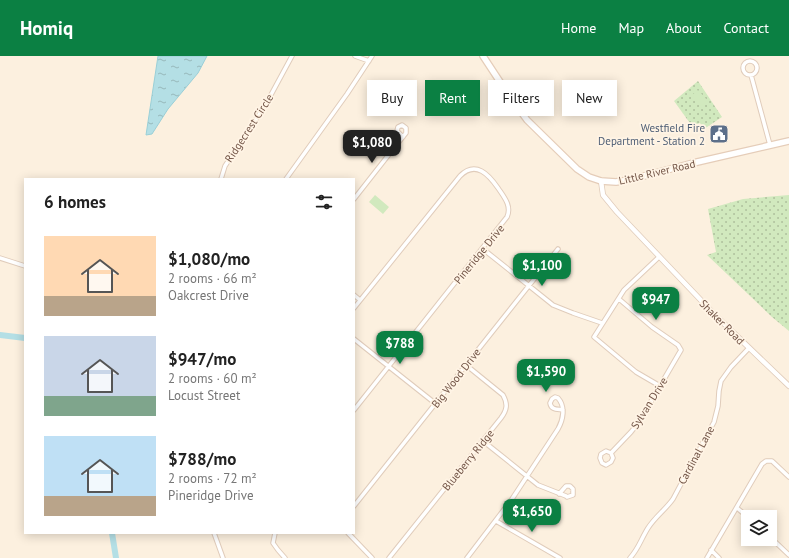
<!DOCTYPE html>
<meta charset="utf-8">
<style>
:root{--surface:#fff;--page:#f6f6f6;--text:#222;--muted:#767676;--accent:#0b8043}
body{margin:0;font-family:"PT Sans",sans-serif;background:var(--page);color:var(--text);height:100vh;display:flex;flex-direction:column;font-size:15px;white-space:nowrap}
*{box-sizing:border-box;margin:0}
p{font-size:13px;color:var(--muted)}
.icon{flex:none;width:22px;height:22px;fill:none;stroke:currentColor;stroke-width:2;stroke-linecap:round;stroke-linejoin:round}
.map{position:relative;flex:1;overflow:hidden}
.side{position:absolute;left:24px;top:122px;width:331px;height:356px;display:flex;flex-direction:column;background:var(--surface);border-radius:0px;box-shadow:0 2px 10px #0003}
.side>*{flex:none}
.hud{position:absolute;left:367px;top:24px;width:362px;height:36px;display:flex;gap:8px}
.tools{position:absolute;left:741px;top:454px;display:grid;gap:8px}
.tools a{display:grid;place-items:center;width:36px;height:36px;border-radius:0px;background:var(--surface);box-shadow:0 2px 10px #0003;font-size:20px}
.price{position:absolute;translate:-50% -34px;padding:0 9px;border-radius:8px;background:var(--accent);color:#fff;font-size:13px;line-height:26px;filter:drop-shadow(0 1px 2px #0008)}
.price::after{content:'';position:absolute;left:50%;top:24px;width:12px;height:9px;margin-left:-6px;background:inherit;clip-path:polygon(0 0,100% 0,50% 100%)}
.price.active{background:#222;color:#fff}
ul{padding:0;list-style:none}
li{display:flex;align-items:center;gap:12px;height:100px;padding:0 20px}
li span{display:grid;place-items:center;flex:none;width:112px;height:80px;border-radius:0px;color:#555}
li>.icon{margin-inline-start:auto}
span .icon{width:48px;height:48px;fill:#fffc;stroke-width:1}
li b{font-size:17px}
h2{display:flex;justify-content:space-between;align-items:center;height:48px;padding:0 20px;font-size:17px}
.pill{padding:0 14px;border-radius:0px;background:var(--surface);box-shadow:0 2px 10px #0003;font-size:14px;line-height:36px}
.pill.active{background:var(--accent);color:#fff}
header{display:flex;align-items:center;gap:24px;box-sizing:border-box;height:56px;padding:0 20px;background:var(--accent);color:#fff}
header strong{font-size:19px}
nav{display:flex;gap:22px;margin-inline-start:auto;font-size:14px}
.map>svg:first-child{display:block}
.grass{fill:url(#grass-dots)}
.garden{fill:#d1e9be}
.water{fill:url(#water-ripples);stroke:#9acfd7}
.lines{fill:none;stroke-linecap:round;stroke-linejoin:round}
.river{stroke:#b4dfe5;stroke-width:6}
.minor-casing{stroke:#e0ccbb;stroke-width:5.5}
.tertiary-casing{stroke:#e0ccbb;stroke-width:6}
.secondary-casing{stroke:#e5cdb9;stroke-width:8}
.minor{stroke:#fff;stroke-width:3.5}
.tertiary{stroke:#fff;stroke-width:4.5}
.secondary{stroke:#fff;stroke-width:5.5}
.labels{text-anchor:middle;stroke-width:3.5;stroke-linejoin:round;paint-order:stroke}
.street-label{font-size:11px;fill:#735547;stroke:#fff4e5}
.service-label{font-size:11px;fill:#4e5e75;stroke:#fff4e5;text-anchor:end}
</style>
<header>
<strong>Homiq</strong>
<nav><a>Home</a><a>Map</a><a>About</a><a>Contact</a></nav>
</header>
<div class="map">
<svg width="789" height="502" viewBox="0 0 789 502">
<defs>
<pattern id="grass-dots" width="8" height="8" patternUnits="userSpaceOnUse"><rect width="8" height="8" fill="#d1e9be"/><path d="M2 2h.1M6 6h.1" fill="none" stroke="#aec09c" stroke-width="1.8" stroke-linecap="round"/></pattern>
<pattern id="water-ripples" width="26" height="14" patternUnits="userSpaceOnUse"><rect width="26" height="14" fill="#b4dfe5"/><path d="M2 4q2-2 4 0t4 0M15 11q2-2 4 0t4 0" fill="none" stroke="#97b8bb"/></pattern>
</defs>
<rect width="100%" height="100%" fill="#fcf0df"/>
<path class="grass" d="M698,25L722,61L704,73L700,67L697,68L695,67L692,70L674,45Z
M789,139V275L772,261L707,199L716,196L708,153L743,143Z"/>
<path class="garden" d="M698,34L707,44L702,49L692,39Z
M375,139L389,151L383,158L369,146Z"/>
<path class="water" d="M158,0H207L198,17L168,53L152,78L146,79Z"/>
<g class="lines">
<path class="river" d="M0,279L25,282
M112,477L116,502"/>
<defs>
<path id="minor" d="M355,0L369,5
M743 12a7 7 0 1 1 14 0a7 7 0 1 1-14 0Z
M751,19L770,89
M221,123L225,110L266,48L292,0
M286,123L347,38L372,0
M354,143L394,92L406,77V72L402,69L398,71L397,75L403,81
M483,193L553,249L573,257L602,267
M659,201L624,234L594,281L636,316L660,330
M0,202L25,210
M354,239L360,244
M354,252L460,120C476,104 489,119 498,132C504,141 512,150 507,161L354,354
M354,283L436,348
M483,385L538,429L566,440L567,441L573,439V433L570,430H566L559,438
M611,397L613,402L611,406L606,409L602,407L600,402L601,398L606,395L611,397L631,376L639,366L681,294L678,289L652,271L619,243
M354,450L558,193
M737,452L748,461
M496,465L560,502
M214,477L223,502
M275,477L273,487L278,494L285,502
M348,477L372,502
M770,481L789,499
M711,494L719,502
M389,502L501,362C507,354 508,348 503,339L466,309
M467,502L512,443L558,373C563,364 566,351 558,342L555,341L552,343L550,347C551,354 557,353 563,354
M630,502C639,492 641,483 648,472C655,461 666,453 673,443L714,366L718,350L719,335L721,325L731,311L749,292
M707,502L762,408L766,405H772L789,421"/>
<path id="tertiary" d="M601,125L603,139L617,156L715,259L789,330"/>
<path id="secondary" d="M483,0L506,35L527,64L577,113L589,121L601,125L616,126L629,124L693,107L789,85"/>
</defs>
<use href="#minor" class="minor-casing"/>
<use href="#tertiary" class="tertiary-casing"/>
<use href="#secondary" class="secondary-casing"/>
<use href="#minor" class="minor"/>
<use href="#tertiary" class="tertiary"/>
<use href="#secondary" class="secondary"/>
</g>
<defs>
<symbol id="civic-square" viewBox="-11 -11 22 22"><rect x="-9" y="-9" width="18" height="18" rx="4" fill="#5c6f8a" stroke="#fff4e5"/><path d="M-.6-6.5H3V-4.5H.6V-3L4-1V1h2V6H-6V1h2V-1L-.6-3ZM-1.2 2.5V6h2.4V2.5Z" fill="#fff"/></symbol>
</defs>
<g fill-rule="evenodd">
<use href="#civic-square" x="708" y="67" width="22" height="22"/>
</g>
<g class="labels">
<g class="street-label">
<text transform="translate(249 72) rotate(-57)" y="4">Ridgecrest Circle</text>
<text transform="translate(657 116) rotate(-13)" y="4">Little River Road</text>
<text transform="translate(479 198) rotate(-51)" y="4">Pineridge Drive</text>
<text transform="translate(722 266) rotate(45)" y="4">Shaker Road</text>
<text transform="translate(456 322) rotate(-52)" y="4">Big Wood Drive</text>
<text transform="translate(649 347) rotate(-58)" y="4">Sylvan Drive</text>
<text transform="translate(696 399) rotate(-62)" y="4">Cardinal Lane</text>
<text transform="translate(468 404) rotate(-51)" y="4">Blueberry Ridge</text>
</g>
<g class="service-label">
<text x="705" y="76">Westfield Fire<tspan x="705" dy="13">Department - Station 2</tspan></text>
</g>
</g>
</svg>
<div class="tools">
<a><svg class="icon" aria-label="layers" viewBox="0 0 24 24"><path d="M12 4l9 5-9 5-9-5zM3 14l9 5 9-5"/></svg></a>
</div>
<b class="price active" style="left:372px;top:108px">$1,080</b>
<b class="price" style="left:542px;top:231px">$1,100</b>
<b class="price" style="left:656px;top:265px">$947</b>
<b class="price" style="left:400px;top:309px">$788</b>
<b class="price" style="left:546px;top:337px">$1,590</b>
<b class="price" style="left:532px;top:477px">$1,650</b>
<div class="hud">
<a class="pill">Buy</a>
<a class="pill active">Rent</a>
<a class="pill">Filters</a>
<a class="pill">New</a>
</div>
<section class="side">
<h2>6 homes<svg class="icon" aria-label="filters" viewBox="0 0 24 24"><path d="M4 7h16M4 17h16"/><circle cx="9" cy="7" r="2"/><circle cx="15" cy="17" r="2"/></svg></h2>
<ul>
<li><span style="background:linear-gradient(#ffd9b3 75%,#b9a48a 0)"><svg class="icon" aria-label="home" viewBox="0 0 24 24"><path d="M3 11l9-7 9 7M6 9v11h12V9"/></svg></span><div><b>$1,080/mo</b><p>2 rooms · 66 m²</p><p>Oakcrest Drive</p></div></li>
<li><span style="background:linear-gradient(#c9d6e8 75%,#7fa58c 0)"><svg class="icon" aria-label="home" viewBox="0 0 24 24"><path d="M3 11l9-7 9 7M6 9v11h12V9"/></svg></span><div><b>$947/mo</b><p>2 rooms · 60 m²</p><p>Locust Street</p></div></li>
<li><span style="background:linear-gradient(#bfe0f5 75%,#b9a48a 0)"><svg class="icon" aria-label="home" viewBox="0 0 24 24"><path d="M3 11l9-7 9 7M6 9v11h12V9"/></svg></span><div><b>$788/mo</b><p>2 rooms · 72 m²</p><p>Pineridge Drive</p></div></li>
</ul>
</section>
</div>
